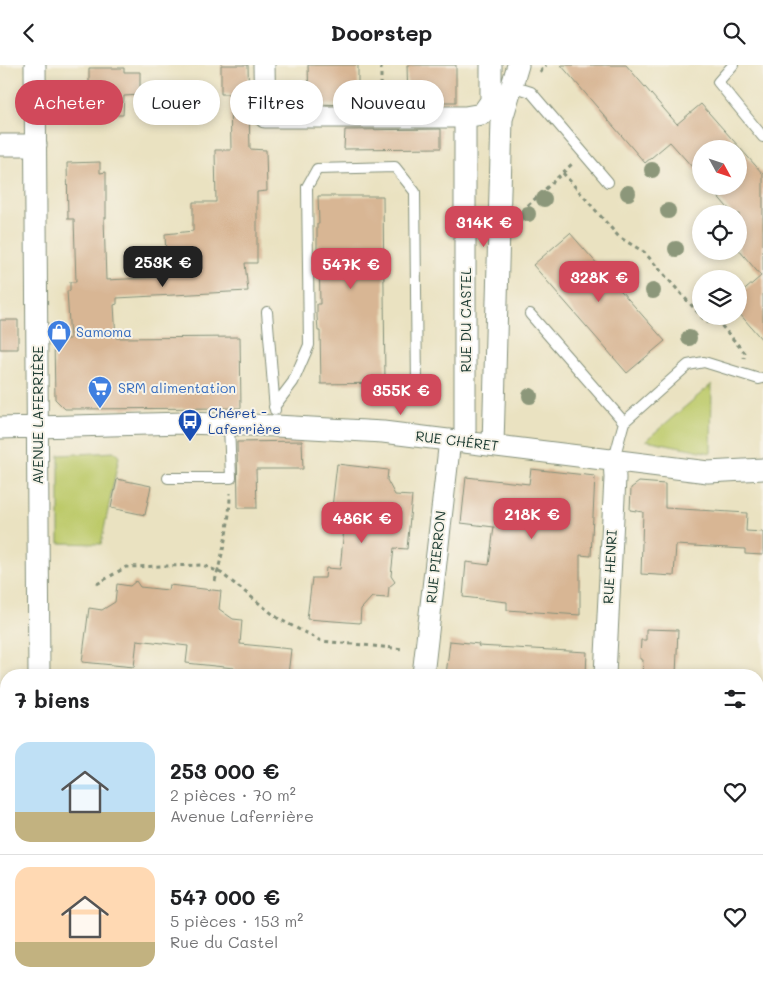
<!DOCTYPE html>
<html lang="fr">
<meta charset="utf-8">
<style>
:root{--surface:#fff;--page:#f2f2f2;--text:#202124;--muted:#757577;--line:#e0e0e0;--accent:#d1495b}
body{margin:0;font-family:Mali,sans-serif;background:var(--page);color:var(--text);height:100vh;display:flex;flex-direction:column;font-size:19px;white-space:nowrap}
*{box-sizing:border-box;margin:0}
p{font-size:16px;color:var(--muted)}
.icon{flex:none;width:28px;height:28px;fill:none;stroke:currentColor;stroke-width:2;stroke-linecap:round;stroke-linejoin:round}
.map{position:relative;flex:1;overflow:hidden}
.drawer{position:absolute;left:0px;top:604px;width:764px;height:321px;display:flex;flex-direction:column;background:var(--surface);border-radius:20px 20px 0 0;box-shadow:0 2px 8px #0003}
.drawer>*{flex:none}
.guide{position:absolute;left:15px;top:15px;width:500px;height:45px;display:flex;gap:10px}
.needle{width:32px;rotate:130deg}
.buttons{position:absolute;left:692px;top:75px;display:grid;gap:10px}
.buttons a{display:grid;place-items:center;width:55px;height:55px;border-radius:50%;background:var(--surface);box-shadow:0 2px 8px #0003;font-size:25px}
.price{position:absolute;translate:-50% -42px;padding:0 11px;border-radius:10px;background:var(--accent);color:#fff;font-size:16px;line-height:32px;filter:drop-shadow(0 1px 2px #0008)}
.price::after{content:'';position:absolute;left:50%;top:30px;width:15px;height:11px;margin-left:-8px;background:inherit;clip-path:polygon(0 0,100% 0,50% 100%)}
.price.on{background:#222;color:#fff}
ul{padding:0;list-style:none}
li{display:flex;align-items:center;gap:15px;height:125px;padding:0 15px}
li+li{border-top:1px solid var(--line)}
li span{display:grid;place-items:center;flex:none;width:140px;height:100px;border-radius:15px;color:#555}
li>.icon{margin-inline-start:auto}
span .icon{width:60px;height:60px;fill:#fffc;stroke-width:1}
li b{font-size:21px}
h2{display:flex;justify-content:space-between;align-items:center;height:60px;padding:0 15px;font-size:21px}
.tag{padding:0 18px;border-radius:22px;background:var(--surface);box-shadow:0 2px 8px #0003;font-size:18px;line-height:45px}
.tag.on{background:var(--accent);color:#fff}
header{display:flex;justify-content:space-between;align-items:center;height:65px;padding:0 15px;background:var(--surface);font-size:22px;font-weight:800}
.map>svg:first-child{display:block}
.green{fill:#bdca6b;stroke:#6e8450}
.building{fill:#d8b694}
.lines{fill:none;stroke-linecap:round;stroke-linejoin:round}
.lane-casing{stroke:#84907a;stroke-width:12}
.street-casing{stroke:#84907a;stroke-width:23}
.path{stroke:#84907a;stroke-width:3;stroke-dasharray:4 4;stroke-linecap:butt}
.lane{stroke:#fff;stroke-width:10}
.street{stroke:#fff;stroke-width:21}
.tree{fill:#8c977a}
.labels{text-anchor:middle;stroke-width:4;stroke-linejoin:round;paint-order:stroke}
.street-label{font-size:14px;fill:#1f3d34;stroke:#f7f3e8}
.shop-label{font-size:14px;fill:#366cbe;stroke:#f7f3e8;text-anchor:start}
.transit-label{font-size:14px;fill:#164399;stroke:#f7f3e8;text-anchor:start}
</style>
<header><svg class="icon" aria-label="back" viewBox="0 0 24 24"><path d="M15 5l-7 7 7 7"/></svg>Doorstep<svg class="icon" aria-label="search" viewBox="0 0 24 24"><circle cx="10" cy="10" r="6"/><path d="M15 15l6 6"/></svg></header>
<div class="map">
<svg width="763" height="924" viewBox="0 0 763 924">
<rect width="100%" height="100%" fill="#f7f3e8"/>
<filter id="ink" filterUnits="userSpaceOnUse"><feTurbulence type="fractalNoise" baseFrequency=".02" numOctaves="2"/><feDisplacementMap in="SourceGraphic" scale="10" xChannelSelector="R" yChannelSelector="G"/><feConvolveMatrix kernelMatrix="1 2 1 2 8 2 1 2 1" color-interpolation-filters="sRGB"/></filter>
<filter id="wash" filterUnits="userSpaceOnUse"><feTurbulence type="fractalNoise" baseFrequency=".0096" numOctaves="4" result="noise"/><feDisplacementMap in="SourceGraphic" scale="20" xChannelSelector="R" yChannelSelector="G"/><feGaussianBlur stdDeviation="1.12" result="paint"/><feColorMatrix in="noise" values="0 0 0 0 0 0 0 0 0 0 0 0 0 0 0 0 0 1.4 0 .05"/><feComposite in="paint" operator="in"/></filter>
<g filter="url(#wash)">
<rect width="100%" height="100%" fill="#eae2c1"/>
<path class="green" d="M712,319L711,388L646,375Z
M115,387L119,392L101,479L59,478V390Z"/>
<g id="blocks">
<path class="building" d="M221,0H248L250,84L266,85L267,126L257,127V198H245L248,226L117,233V239L114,240L116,273L240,272L241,343L65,344L55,334L54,274H70L67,226H70V217H76L74,154H68L67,98L100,97V108L106,107V153H104L106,215L167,212L165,169L193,166V137H216L215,85H231L230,29H221Z
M308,0H358V40L309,39Z
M407,0H456V37H441V40H408Z
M561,0H626L677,59L701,39L763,109V276L739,248V230L761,211L739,185V149H733L709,121H739V84H701V112L670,77L645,98Z
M89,3H124V7H140V30L124,31L123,50H89Z
M441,64V83L344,84L345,65Z
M318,131H383L385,318L321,319L320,266H318L317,252V239H320L319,186H317V159H319Z
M570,168L665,276L627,308L533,200Z
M0,255H18V284H0Z
M302,376L303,404H256L257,443H238L237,377Z
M337,399L388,405L387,415L395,430L412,431L407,484L394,483L391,511L395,517L389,522L388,533L372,532L361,544L360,558L307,554L312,513H325L326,503L340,504L345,453L331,451Z
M531,404L595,411L591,491L580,490V550L507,545V537L463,532L466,497L489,500L494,462L461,458L466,412L529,419Z
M117,414L151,421L145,450L111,443Z
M639,417L665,419V443L747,448L746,466L763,467V490L745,489V484L676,480L674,511L641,509L643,447L630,445L631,423Z
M136,516L140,522L168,525L169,520L221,526L219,544L233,554L242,555L240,579L291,584L288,610H233L234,603L186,598L188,581L137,575L134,602L82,597L89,543L102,545L115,537L117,519L130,521Z
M646,564L678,565L676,610H642L643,595L640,594L641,575H646Z
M450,576L479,579L478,581L587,587L586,610H446Z"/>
</g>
</g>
<g filter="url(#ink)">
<use href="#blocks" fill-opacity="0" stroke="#84907a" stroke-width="1"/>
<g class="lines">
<defs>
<path id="lane" d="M733,0L718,17L763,72
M509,20L531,27L608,117
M267,247L275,345
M530,249L624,357
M274,342L293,317L309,280L307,122L317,104L395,102L415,127L417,324
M614,394L624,357L688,300L704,297L759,314L763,313
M168,413H231L229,359"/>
<path id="street" d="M35,0C38,203 36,407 39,610
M264,0L265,52H465
M0,80H36
M0,363L184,358L276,361L383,367L708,407L763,404
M465,377V52L482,49L491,36V0
M493,380L502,54L518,0
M423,610L450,375
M605,610L615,413L614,394
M30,924L31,919
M225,924L226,919
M389,924V919
M590,924V919"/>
</defs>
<use href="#lane" class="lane-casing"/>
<use href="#street" class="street-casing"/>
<path class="path" d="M540,7L546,0
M381,29V0
M563,108L619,172L644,187L701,251
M522,146L572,99
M701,251L707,257L720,259L745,288L744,293
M215,516C223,487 230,458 230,428
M97,519L126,502L203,500L221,508L279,554L321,576L404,584"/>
<use href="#lane" class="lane"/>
<use href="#street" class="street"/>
</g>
<g class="tree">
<circle cx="652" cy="105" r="8"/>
<circle cx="628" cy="128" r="8"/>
<circle cx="544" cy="134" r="8"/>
<circle cx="668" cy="146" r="8"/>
<circle cx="528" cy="149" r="8"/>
<circle cx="676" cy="184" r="8"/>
<circle cx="653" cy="226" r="8"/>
<circle cx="689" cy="273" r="8"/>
<circle cx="530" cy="331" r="8"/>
</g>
</g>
<defs>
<symbol id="shop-pin" viewBox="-11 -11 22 30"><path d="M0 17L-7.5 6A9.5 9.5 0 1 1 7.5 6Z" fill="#3f7fe0" stroke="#f7f3e8"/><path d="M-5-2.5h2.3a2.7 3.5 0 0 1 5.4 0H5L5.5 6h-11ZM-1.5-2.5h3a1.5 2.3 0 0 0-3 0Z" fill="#fff"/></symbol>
<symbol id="supermarket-pin" viewBox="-11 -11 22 30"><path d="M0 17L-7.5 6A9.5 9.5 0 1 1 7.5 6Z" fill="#3f7fe0" stroke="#f7f3e8"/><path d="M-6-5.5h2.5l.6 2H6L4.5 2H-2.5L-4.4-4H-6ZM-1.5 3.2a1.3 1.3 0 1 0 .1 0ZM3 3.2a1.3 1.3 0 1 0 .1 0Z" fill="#fff"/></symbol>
<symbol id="bus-pin" viewBox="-11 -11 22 30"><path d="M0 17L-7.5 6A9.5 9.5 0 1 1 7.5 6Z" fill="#1a4fb4" stroke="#f7f3e8"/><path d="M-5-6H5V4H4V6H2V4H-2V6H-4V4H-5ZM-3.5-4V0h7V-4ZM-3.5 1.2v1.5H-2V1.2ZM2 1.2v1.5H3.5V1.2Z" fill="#fff"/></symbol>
</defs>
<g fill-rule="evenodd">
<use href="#shop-pin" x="45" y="253" width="28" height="38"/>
<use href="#supermarket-pin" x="86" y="309" width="28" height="38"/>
<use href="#bus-pin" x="176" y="342" width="28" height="38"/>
</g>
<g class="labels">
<g class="street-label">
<text transform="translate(466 255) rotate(-90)" y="5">RUE DU CASTEL</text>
<text transform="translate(38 350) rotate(-90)" y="5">AVENUE LAFERRIÈRE</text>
<text transform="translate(457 376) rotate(7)" y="5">RUE CHÉRET</text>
<text transform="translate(436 492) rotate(-84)" y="5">RUE PIERRON</text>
<text transform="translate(610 502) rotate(-87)" y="5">RUE HENRI</text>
</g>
<g class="shop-label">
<text x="76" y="272">Samoma</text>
<text x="118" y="328">SRM alimentation</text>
</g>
<g class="transit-label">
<text x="208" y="353">Chéret -<tspan x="208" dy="16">Laferrière</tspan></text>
</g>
</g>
</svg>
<div class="buttons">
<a><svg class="needle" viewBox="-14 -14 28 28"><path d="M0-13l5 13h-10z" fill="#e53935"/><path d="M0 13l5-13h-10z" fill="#757577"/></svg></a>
<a><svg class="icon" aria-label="locate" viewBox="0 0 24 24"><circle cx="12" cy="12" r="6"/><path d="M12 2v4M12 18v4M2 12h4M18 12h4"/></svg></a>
<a><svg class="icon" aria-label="layers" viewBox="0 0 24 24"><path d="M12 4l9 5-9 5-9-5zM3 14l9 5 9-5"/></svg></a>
</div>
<b class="price" style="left:484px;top:183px">314K €</b>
<b class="price on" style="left:163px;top:223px">253K €</b>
<b class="price" style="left:351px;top:225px">547K €</b>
<b class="price" style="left:599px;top:238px">328K €</b>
<b class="price" style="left:401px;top:351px">355K €</b>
<b class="price" style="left:532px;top:475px">218K €</b>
<b class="price" style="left:362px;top:479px">486K €</b>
<div class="guide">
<a class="tag on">Acheter</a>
<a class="tag">Louer</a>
<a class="tag">Filtres</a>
<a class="tag">Nouveau</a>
</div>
<section class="drawer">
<h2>7 biens<svg class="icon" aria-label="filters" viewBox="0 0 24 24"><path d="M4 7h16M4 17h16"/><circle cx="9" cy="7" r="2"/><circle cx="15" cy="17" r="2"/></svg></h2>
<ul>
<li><span style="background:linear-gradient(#bfe0f5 70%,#c2b280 0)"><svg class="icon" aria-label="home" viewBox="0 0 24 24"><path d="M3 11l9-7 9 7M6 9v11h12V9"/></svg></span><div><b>253 000 €</b><p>2 pièces · 70 m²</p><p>Avenue Laferrière</p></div><svg class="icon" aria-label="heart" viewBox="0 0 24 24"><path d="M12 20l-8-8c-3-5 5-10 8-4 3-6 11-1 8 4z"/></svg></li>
<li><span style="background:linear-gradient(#ffd9b3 75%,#c2b280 0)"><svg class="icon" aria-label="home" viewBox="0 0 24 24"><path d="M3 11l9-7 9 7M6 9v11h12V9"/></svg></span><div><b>547 000 €</b><p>5 pièces · 153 m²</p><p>Rue du Castel</p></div><svg class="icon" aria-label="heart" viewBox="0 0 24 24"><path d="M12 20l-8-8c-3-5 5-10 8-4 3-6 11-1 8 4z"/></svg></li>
</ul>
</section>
</div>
